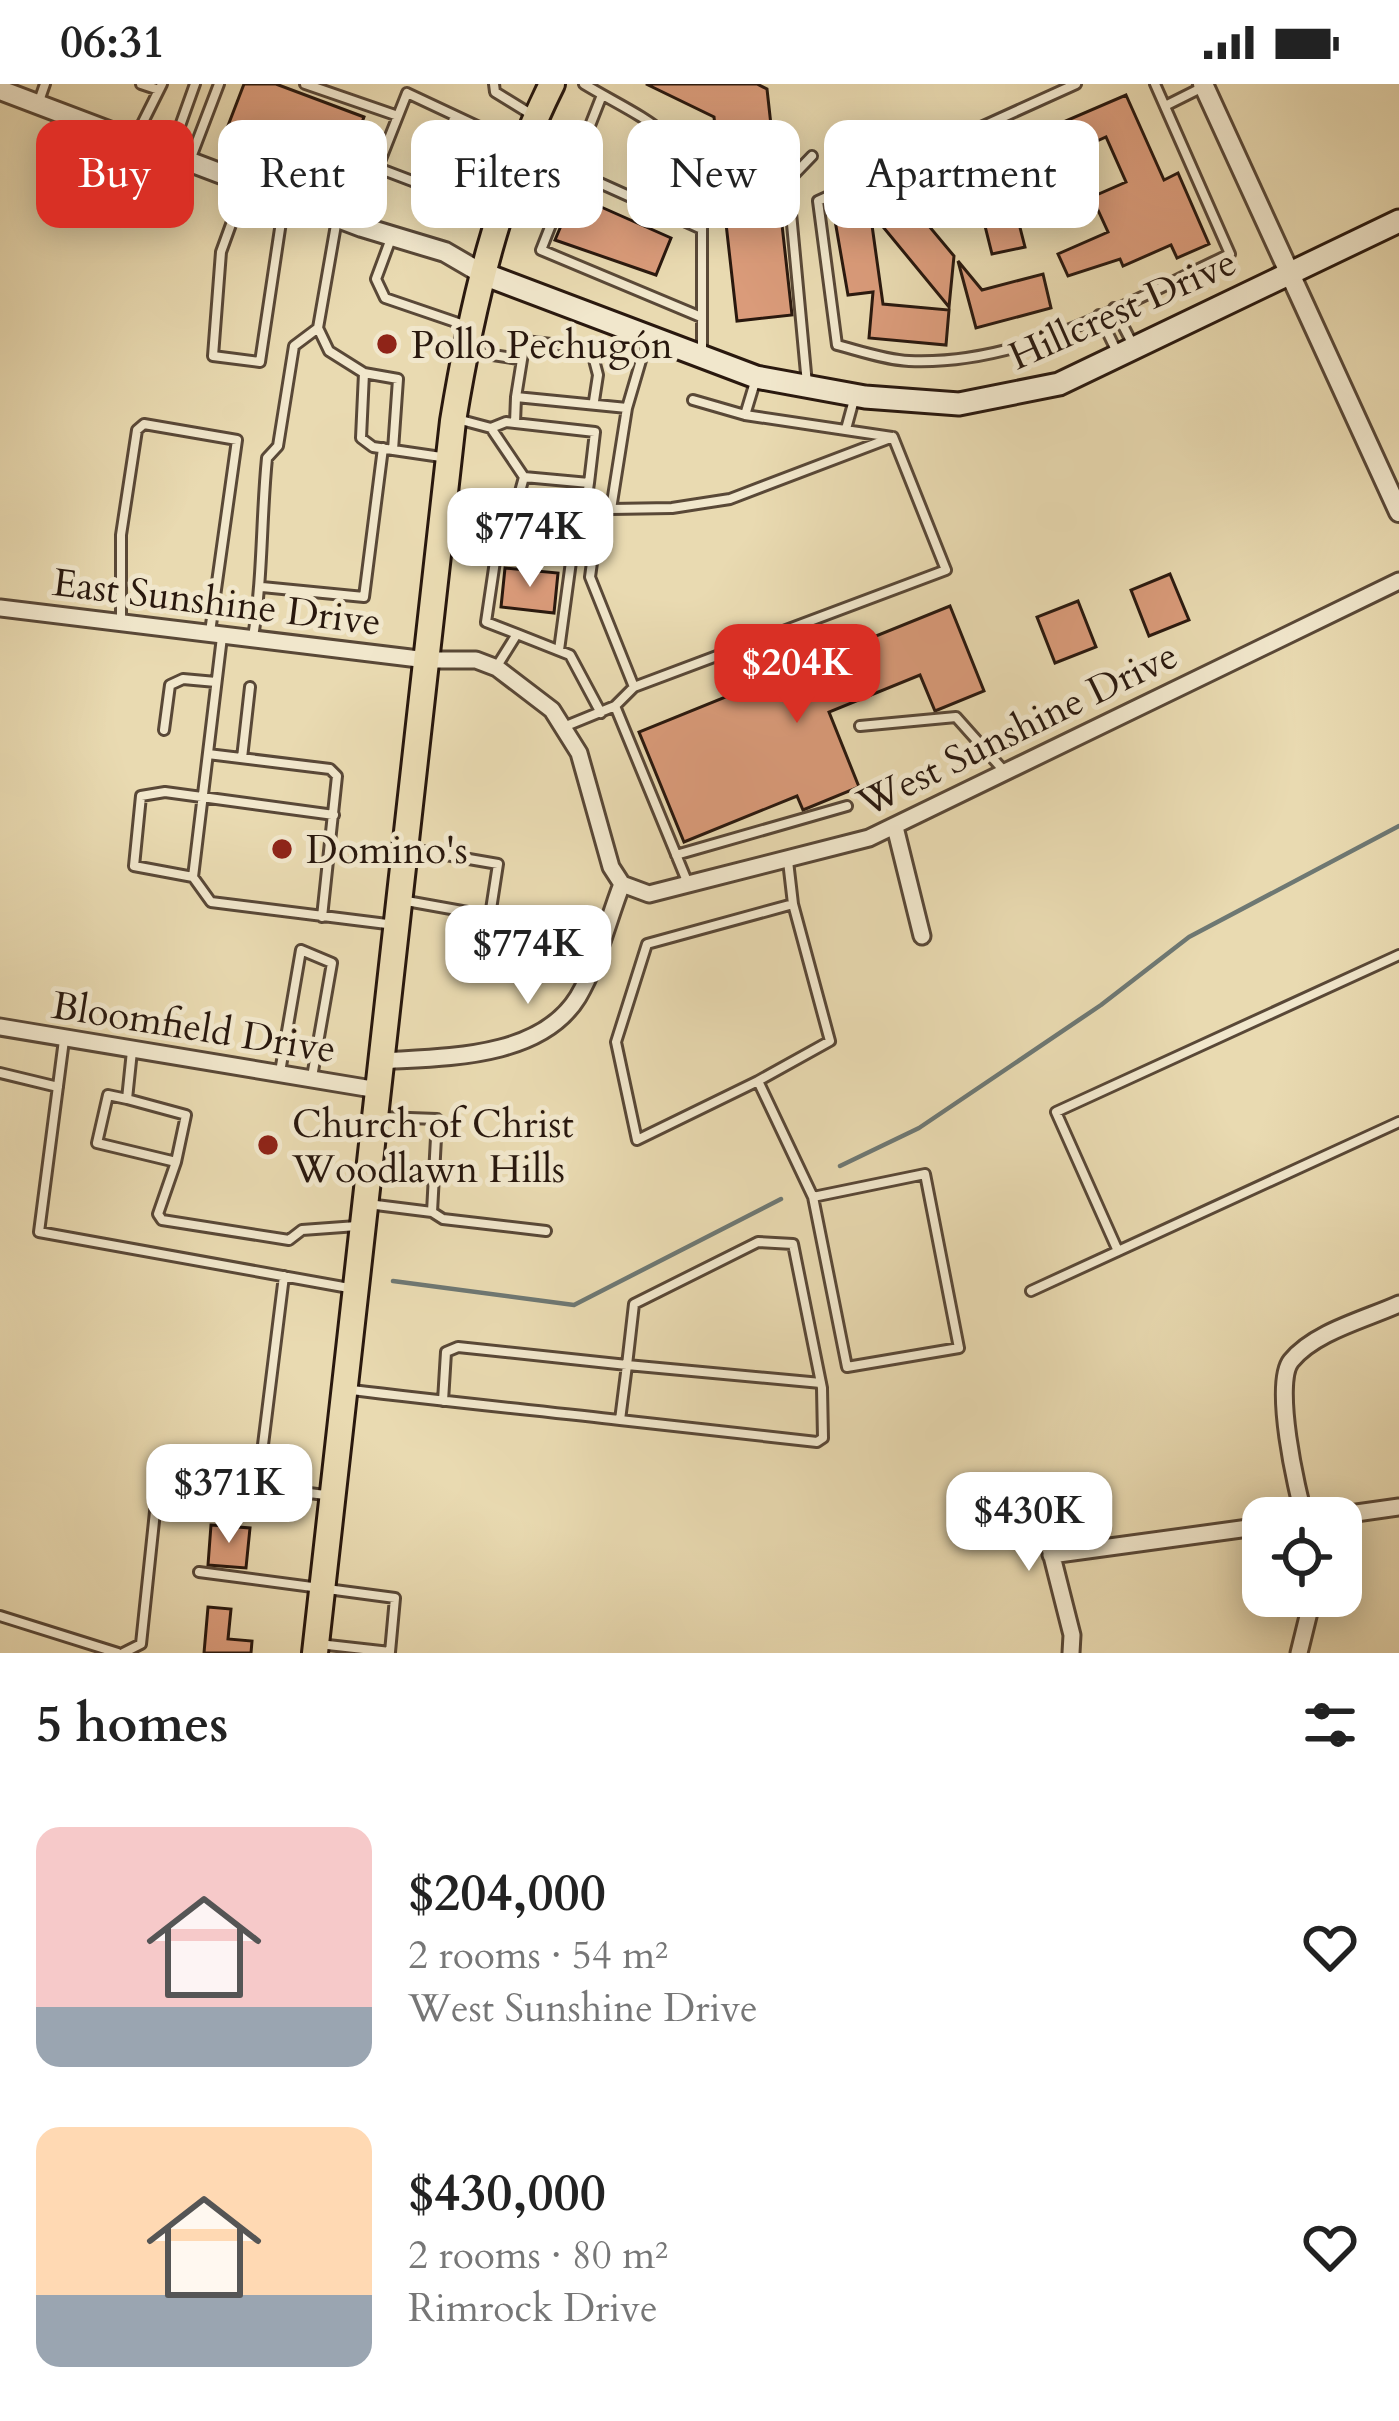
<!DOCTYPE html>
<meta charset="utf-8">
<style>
:root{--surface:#fff;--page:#f6f6f6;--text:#222;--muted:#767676;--accent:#d93025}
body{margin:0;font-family:Cardo,serif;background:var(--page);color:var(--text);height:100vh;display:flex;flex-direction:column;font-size:45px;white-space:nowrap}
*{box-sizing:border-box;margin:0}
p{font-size:39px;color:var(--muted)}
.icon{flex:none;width:66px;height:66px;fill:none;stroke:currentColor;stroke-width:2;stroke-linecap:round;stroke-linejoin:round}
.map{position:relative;height:1569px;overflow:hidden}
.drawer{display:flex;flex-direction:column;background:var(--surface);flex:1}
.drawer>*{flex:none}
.banner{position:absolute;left:36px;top:36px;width:1329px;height:108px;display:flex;gap:24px}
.tools{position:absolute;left:1242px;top:1413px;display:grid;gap:24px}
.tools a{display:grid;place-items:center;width:120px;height:120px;border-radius:24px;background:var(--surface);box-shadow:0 6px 30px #0003;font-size:60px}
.price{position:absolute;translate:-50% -102px;padding:0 27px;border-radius:24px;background:#fff;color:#222;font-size:39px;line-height:78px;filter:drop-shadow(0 3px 6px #0008)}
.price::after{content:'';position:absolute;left:50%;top:72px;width:36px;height:27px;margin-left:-18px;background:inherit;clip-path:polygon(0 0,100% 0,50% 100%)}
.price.current{background:var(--accent);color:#fff}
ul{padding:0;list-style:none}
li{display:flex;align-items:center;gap:36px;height:300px;padding:0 36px}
li span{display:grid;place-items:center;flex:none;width:336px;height:240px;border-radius:24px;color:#555}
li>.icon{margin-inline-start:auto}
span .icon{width:144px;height:144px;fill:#fffc;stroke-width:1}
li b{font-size:51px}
h2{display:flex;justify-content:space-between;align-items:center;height:144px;padding:0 36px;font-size:51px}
.tag{padding:0 42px;border-radius:24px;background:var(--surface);box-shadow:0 6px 30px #0003;font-size:42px;line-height:108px}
.tag.current{background:var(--accent);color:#fff}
.status{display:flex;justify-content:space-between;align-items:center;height:84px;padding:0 60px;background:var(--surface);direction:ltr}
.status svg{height:33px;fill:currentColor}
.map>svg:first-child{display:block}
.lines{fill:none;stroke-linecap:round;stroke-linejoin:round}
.stream{stroke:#6e7873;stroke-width:4.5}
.building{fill:#da9b7a;stroke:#29180e;stroke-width:3}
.service-casing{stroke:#594837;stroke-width:14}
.minor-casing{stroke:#594837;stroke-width:21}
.tertiary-casing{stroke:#594837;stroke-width:24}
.secondary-casing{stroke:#29180e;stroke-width:27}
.primary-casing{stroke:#29180e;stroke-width:30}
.service{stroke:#f1e7cc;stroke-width:8}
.minor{stroke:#f1e7cc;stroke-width:15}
.tertiary{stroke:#f1e7cc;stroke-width:18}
.secondary{stroke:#f1e7cc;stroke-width:21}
.primary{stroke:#e9dab1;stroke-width:24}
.poi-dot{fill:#8f2418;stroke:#f1e7cc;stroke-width:4.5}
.labels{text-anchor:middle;stroke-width:10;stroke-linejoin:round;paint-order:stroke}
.street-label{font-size:39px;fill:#29180e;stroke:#f1e7cc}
.poi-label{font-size:39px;fill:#29180e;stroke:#f1e7cc;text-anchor:start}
</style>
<div class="status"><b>06:31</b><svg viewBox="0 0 49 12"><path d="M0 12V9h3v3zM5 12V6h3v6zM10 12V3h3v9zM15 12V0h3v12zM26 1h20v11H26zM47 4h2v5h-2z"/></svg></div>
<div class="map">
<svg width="1399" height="1569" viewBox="0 0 1399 1569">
<rect width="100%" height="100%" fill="#e9dab1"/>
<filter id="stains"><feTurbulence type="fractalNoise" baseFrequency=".00167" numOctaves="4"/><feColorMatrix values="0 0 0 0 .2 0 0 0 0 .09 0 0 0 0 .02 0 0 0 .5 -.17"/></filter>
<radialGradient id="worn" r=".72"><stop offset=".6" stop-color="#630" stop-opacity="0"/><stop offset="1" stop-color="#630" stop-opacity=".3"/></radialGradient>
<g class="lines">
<path class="stream" d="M840,1082L919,1044L1101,921L1189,853L1399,742
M393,1197L574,1221L781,1115"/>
</g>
<path class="building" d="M244,0H276L364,33L341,95L224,52Z
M646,0H757L767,5L792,231L737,237L714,33Z
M1126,11L1164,96L1178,89L1209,160L1177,174L1171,161L1123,182L1120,175L1068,192L1058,170L1108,148L1092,113L1126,98L1106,53L1008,97L1025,163L992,170L974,98L918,129L954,172L949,223L870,127L883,220L949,226L946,261L869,254L873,208L848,211L833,125L876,119L873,113L953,74L959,87L1016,76L1010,61Z
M574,111L671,154L656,191L555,156Z
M958,177L982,206L1043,190L1051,224L976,244Z
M505,484L558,489L554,529L501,523Z
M1170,490L1189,536L1149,552L1131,506Z
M1078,517L1096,563L1055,579L1037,533Z
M950,522L984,607L935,627L920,591L829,628L859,703L803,726L797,712L684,758L639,648Z
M211,1441L250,1444L246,1484L208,1481Z
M208,1523L231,1525L228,1555L252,1557L251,1569H204Z"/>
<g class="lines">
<defs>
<path id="service" d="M141,0L159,6
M305,0L398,32
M494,0L495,8L534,32
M584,0C635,31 683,46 702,107V271
M1076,0L818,117L837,261C860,267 886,276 909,277C1025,282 1129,217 1230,170L1155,0
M602,11L541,166L701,233
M38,20L45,0
M1165,22L1201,4
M135,54L162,0
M171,67L195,0
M190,76L219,0
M378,84L428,103L455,32
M573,87L702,145
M246,99L221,168L213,272L260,278L284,118
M337,135L318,244L329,267L364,289L361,354L373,363L441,373
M362,141L366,113L407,9L522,63
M389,160L376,195L385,214L467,242
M1114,224L1132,259
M1099,231L1117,268
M473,268L519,275
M364,289L398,295L393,366
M755,298L745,331L892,353
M807,300L788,97L812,72
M693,316L745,331
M594,317L598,291L593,272L577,263L525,257L516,313L627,324
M461,336L491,344L506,338L595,348L589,399L524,393L491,344
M515,339L516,313
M846,345L855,312
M446,411L598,435L611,425L627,324L647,256
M516,422L524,393
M611,425L672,424L730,415L893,353
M584,432L589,399
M598,435L590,493L634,603
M444,448L498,457L486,538L517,550L497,582
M498,457L573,463L559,566
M262,503L364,513L383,364
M121,536V451L137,346L144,340L237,356L210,548
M517,550L570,571L601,629
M222,553L193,793L211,818L395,841
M253,553C263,494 261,434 267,374L278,362L294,262L318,244
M615,622L689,802
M566,642L615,622L634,603L946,486L893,353
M860,642L956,633L1005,688
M164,646L170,601L183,595L216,598
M208,670L330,685L337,692L322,833
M242,674L250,603
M676,771L847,722
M788,777L793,820L647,860L616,958L637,1056L758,997L813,1113L847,1283L959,1264L925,1090L813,1113
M193,793L134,782L141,712L165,708L334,731
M401,816L490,832L498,780L411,765
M64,956L39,1148L349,1204
M280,988L301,866L332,879L312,993
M0,989L58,1003
M758,997L830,957L793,820
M127,1015L186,1031L176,1078L97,1059L108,1011L127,1015L132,967
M382,1033L437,1035L432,1128L443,1135L546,1147
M176,1078L158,1130L162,1136L289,1156L302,1146L357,1142
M368,1120L432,1128
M1118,1167L1056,1028L1399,871
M1031,1207L1399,1038
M352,1306C441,1317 531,1326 620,1336L627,1281L458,1263L446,1268L443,1317
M620,1336L817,1358L823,1354L822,1304L793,1160L758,1158L634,1220L627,1281L821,1299
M258,1401L284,1192
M199,1488L395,1514L390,1568L319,1560
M0,1532L118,1569
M123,1569L141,1560L159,1390L325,1411"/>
<path id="minor" d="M0,524L427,576H476L497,584L552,626L579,669L611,783L622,800L649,810L869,754L1399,497
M895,743L922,852
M0,943L378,1006
M381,977C444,973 540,975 578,913C598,879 608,836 622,800
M1036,1409L1072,1551L1071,1569
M1305,1434C1296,1406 1273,1299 1291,1277C1314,1248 1366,1235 1399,1220
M1321,1434L1399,1423
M1051,1471L1263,1442
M1299,1569L1313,1512"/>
<path id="tertiary" d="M1203,0L1399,428
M0,6L362,143L445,168L481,189"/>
<path id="secondary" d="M481,189L756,293L865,313L959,320L1059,300L1399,137"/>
<path id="primary" d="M315,1569L453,337C472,221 499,106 552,0"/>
</defs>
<use href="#service" class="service-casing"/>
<use href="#minor" class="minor-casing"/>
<use href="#tertiary" class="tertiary-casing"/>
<use href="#secondary" class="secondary-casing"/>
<use href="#primary" class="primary-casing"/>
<use href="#service" class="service"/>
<use href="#minor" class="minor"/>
<use href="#tertiary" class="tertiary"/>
<use href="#secondary" class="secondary"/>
<use href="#primary" class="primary"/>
</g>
<g class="poi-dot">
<circle cx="387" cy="260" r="12"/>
<circle cx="282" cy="765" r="12"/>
<circle cx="268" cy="1061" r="12"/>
</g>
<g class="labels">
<g class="street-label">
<text transform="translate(1122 224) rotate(-24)" y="14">Hillcrest Drive</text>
<text transform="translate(217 517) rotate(7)" y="14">East Sunshine Drive</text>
<text transform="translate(1017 644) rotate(-26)" y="14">West Sunshine Drive</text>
<text transform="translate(194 942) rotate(9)" y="14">Bloomfield Drive</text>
</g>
<g class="poi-label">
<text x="411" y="274">Pollo Pechugón</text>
<text x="306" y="779">Domino's</text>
<text x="292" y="1053">Church of Christ<tspan x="292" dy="45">Woodlawn Hills</tspan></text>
</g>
</g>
<rect width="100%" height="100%" filter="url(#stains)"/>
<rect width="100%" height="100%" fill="url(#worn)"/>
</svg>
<div class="tools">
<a><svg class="icon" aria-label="locate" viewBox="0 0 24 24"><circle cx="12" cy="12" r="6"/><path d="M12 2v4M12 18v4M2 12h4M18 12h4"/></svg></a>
</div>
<b class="price" style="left:530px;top:506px">$774K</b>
<b class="price current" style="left:797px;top:642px">$204K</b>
<b class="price" style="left:528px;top:923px">$774K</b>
<b class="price" style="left:229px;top:1462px">$371K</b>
<b class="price" style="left:1029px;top:1490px">$430K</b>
<div class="banner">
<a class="tag current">Buy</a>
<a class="tag">Rent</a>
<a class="tag">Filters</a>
<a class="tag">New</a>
<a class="tag">Apartment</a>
</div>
</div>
<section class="drawer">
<h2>5 homes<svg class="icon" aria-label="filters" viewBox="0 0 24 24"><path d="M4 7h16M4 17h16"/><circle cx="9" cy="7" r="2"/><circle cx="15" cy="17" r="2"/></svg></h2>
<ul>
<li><span style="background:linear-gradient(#f6c9c9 75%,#9aa5b1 0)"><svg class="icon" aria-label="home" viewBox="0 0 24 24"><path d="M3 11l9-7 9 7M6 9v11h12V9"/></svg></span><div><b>$204,000</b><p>2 rooms · 54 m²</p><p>West Sunshine Drive</p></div><svg class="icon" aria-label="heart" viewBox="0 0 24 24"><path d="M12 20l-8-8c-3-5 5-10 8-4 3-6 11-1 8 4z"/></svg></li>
<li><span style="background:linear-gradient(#ffd9b3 70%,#9aa5b1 0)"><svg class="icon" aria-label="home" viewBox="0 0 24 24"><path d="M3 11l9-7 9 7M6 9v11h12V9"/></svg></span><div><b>$430,000</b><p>2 rooms · 80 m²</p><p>Rimrock Drive</p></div><svg class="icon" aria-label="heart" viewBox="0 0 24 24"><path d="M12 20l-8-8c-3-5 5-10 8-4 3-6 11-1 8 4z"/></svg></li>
</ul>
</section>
